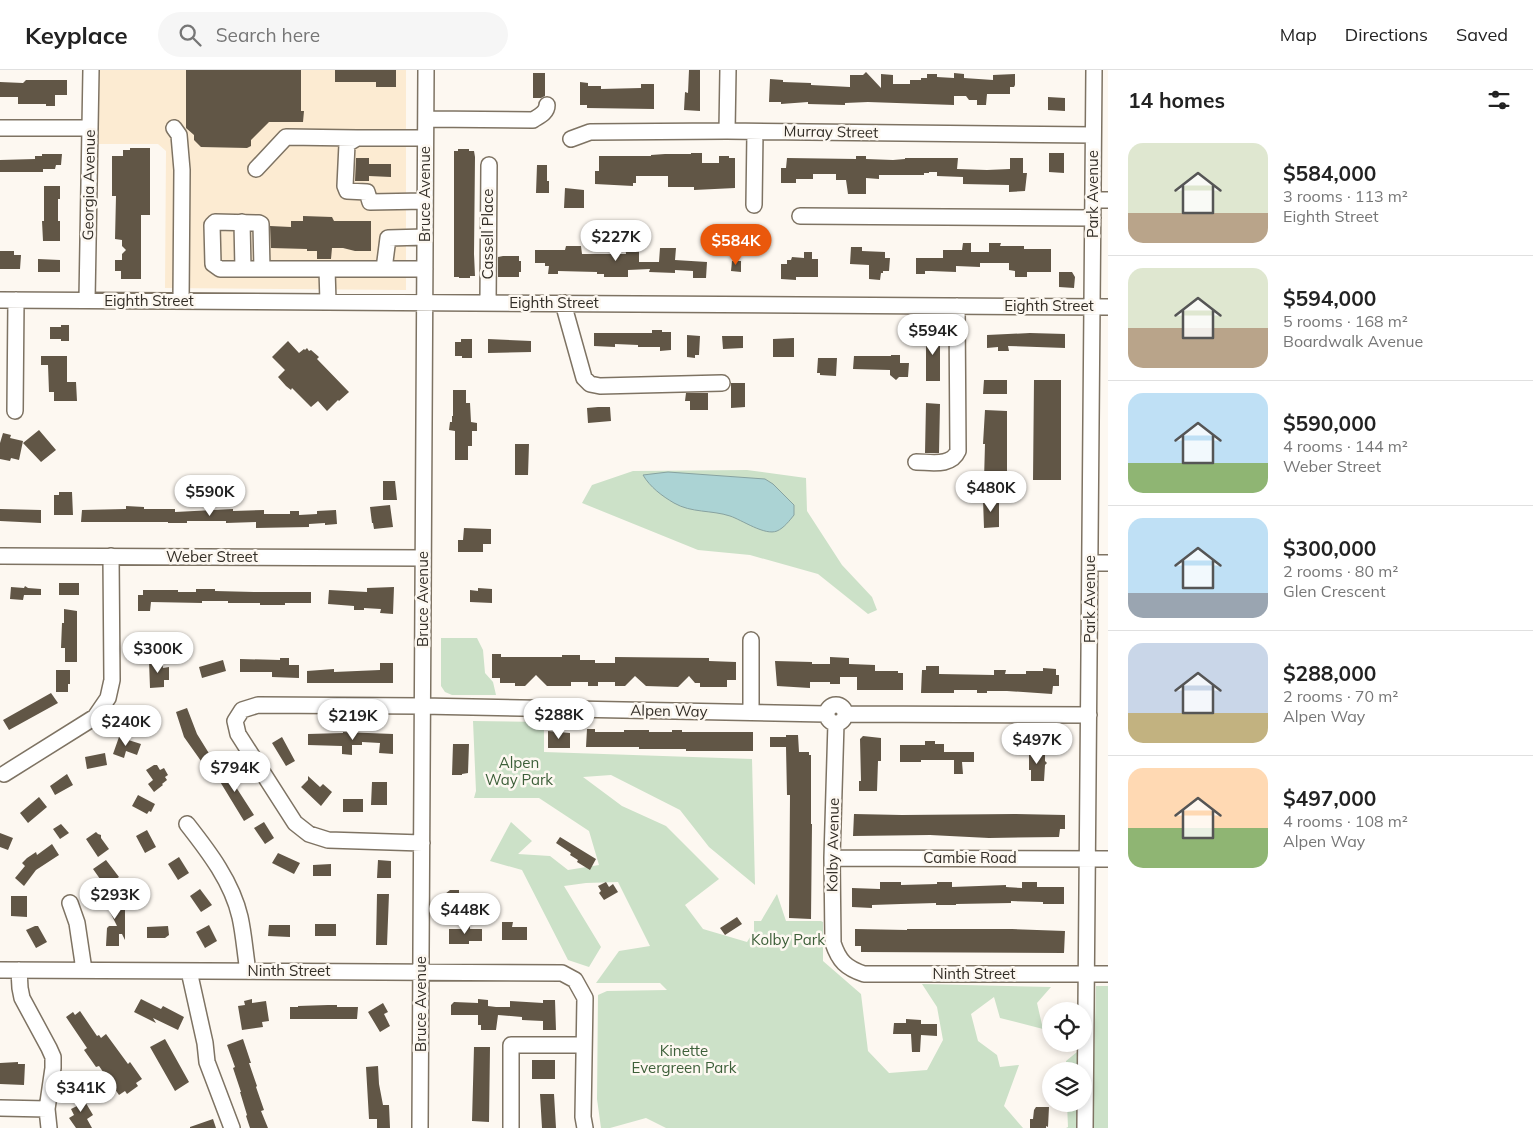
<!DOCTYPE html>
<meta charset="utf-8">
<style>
:root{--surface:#fff;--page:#f6f6f6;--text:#222;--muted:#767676;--line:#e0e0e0;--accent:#ea580c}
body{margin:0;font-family:Mulish,sans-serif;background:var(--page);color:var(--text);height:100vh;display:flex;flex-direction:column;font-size:19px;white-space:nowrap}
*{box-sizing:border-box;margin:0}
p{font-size:16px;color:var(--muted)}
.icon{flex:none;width:28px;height:28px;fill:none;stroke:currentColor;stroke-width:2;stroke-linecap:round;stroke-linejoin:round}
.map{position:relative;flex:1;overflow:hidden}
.side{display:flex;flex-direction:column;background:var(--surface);width:425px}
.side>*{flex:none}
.tools{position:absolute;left:1042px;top:932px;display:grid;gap:10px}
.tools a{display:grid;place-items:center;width:50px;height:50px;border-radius:50%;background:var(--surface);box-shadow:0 2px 8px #0003;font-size:25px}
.price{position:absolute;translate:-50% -42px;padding:0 11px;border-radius:18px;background:#fff;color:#222;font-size:16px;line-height:32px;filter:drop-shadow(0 1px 2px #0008)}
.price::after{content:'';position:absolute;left:50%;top:30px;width:15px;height:11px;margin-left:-8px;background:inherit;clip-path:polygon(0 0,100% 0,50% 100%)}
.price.current{background:var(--accent);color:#fff}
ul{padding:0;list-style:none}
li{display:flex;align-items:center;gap:15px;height:125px;padding:0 20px}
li+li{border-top:1px solid var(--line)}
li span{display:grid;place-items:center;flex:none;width:140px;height:100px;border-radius:15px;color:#555}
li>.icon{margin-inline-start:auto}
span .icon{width:60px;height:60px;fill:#fffc;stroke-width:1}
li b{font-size:21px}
h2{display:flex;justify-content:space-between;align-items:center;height:60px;padding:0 20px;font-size:21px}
header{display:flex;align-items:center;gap:30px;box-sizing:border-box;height:70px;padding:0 25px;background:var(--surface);border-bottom:1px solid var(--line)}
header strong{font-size:24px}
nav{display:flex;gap:28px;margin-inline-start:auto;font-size:18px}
.search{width:350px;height:45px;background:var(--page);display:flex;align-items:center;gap:12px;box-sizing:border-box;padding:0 18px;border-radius:28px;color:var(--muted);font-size:19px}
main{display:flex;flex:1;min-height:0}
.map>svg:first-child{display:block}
.built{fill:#fcebd2}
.green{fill:#cce1c8}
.water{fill:#abd3d4;stroke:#87a2a0}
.building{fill:#615646}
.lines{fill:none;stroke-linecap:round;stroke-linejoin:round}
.minor-casing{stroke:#7e7363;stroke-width:18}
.minor{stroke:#fff;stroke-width:15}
.labels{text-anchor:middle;stroke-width:5;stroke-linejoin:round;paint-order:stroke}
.street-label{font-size:15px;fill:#332e27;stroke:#fdf8f1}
.park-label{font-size:15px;fill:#3d5f39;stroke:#fdf8f1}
</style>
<header>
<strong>Keyplace</strong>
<div class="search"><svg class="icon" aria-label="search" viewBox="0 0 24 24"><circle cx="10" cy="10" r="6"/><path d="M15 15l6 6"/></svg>Search here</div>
<nav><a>Map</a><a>Directions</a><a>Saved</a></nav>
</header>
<main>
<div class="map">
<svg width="1108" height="1058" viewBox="0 0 1108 1058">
<rect width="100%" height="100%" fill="#fdf8f1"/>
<path class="built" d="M93,0H406V220L165,218L166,81L158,74H93Z"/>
<path class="green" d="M747,400L806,408L807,441L842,495L872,527L877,540L868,544L818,504L750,485L698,480L582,433L592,415L633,401Z
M441,568H477L483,580L485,603L493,612L496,625H452L445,622L441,616Z
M473,651L544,652V682L752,689L755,815L709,777L680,740L611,705L583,707L622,736L666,756L719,809L685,835L703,859L747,872L754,861V851H761L777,824L786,851H821L823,852V891L861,924L868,981L889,1003L927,1000L943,970L937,937L922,914L1051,917L1037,933L1043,959L1000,948L994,927L971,944L978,971L997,985L1000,997L1019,995L1004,1036L1023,1058H666L646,1048L610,1058H601L597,1029L598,925L607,921L667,920L660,913H596L619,881L650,876L618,812L586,813L564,816L601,877L589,897L568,890L522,800L490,791L511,752L532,771L518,784L550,786L568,800L599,795L589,761L539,728H474L476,721Z
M1096,916H1108V1058H1092Z
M1077,982V1001H1066V991Z
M1067,1034H1077L1076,1058H1066L1068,1057Z"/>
<path class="water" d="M668,402L765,409L773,414L794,435V445C790,450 784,458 777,461C765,466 742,450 730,446C712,440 691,443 674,433C662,426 650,417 643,405Z"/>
<path class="building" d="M186,0H301V41H304L303,52H269L251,70V76L247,78L201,77L194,70V65L186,58Z
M335,0H396V17H376V12H335Z
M689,0H700V41L684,40L685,22L688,23Z
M866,2L881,18V4L893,5V14H910V10H921V8H927V4H937V7L954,8V3L964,4V8L993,10V5L1015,4V15L1014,17H1010V24H987L986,35H977V30H969L966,26H954V35L868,32L845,33V35L808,34V32L781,34V32H769L770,9L783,10V12L811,13V15L850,17V5H863Z
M533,3H545V26L541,28H533Z
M26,10H67V25H55V36H46V34H18V27H0V12L23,13Z
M580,12L588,13V16H601V19L641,18V14H654V39L587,38V35H580Z
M1048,27L1065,28V41L1048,40Z
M130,78H150V145H141V209H121V201H115V190H122V184L126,180L122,176V170L115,169L116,126H112V86H123V80H130Z
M458,79H469V81H474L475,87L474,184L475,206H470V208H459V207H454V81H458Z
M691,83H702V93H719V86H729V88H735V118L694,120V117H668V106H636V113H633V116L595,114V101H599V86H651V85L665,84H691Z
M1049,83H1064V103L1049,102Z
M42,84H62L61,95H56L55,99H43V102H0V90L35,89V86H42Z
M856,86H866V89L893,90L905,89V88H958L957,99L987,100L1010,99V88H1023V103H1027L1025,121L1009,122V115L963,114V107L937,106V102H929V103H924V105H879V109L866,108V124H848L846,110H836V104H813V109H796V113H781V98H786L787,88L856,89Z
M356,88H369V94H391V107L369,106V111H355Z
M537,95H547V111H549V123H536Z
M44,116H60V129H58V151H60V171H43L42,151H44Z
M565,118L584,120V138H564Z
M303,146L332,147L334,151H371V181H355L343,178H332L331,189H317V181H307V179L271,178L270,156L291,157V151H303Z
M625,172H639V192H659L660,178H676L675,190L707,192L706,208H693V201L675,200V203L649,202L650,199L628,200V207H604V204H597V202L558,201V204H548L549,196H545V193H535V180H565L566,176H581L582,184H626Z
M963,173H971V182H989V173H1001L1000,176H1024V179H1051V202H1027V207H1015V201L1009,200V193H980V197L956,196V202L931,201H925V204H916V188H943V180H962Z
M851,177H862V181L885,182V188H890L889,201H883V203H881L880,210L869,209V195L850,194Z
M0,181H14V185H21L20,199H0Z
M804,182H812V189H818V207H796V210L781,209V194H787V190H791L792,187L804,188Z
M503,186H519V191H521V202H519V207H498V187Z
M38,189L60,190V202H38Z
M732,191H741V202L731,201Z
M1059,202H1072L1075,207L1074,218L1059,217Z
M61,255H69V271H61V269H50V257H61Z
M652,260H662V262H671V280L660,281V277H638V275L615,274V277L594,276V263H652Z
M926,260H940V311H926Z
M1030,263L1065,264V278L1008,276L1009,281H998V277L987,278V265Z
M687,265L700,266L699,285H695V288L687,287Z
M722,266H743V278L723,279Z
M794,268V287H773V269Z
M461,269H472V288H462V286H455V272H461Z
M488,269L531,271V282L488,283Z
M288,271L299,283L304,279L305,280L307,278L309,281L311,280L319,287L317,289L349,322L339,331L338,330L327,341L318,331L311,337L292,318L291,320L286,316L278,307L285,300L272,287Z
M891,285H900V293H909L908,307H899L896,310L890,305V300L853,299L854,286H891Z
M41,286H67V312H76L77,331H54V322H49L48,295H41Z
M818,288H837L836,306L820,305V303H817Z
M984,310H1007V324H983Z
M1034,310H1061V410H1033Z
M731,313H745V337L731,338Z
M453,320H466V333H470L471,352L477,353V361H472V376H468V390H455V361L449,360L450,352H452V346H453Z
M686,323H708V340H690V331H685Z
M926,333L940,334L939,383H925Z
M598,337H610L611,351L588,353L587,338Z
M985,340L1007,341V410H984L985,374H983Z
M39,360L56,380L41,392L23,373Z
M3,363L11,365L10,368L23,371L19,390L11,388L10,391L0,389V373Z
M515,374H529L528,405H515Z
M383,411H395L397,430H383Z
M59,422H72L73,445H54V425H59Z
M983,429H999V457L984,458Z
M390,435L393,457L374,459L373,453H372L370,437Z
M126,436L144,437V439H175V442L233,439V441L264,440V444H290V441H299V445L317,444V441L336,440L337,454L325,455V453L309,454V457L256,458V452L226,453V451H187V453H168V452H81L82,440L126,439Z
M0,439L41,440V453L0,451Z
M464,458L491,459V474H483V482H458V470H463Z
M59,513H79V525H59Z
M25,516L28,518L41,519V525H24L23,530L10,529L11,517L24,518Z
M394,517L393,544L380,543L381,539L364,538V540H354V536L328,534L329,520L367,522V518Z
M478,518L492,519V533L470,532V520L478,521Z
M196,519H215V521L254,522H311V533H285V535H260V533H228V531H202V533L151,532L150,541H138V525H143V520H178V522H196Z
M64,539L77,541V592H65V578H61L62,553H64Z
M492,584H501V587H562V585H580V590H595V593H615V587L709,588V591L736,592V610H727V617H700V613H695L689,606L678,617L646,616L635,606L625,616H615V612H598V616H588V612H571V616H547L536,605L525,616H515V613H500V608H492Z
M830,587L849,588V594L875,595V601H898V603H903V620H857V607H840V614H830V612H810V618L777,616L775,591L812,592V594H830Z
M280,588H289V595H299V608L272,607V602H240V589L280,590Z
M223,590L226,601L202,608L199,597Z
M149,591H162L163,598L169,597V610H164V617L150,618Z
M380,593H393V613H307V601L334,599V602L380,600Z
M926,596H939V604L994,605V600H1006L1005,604H1026V601H1043V598L1056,599V605H1059V616H1053L1052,624L1007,621H987V623H977V620H954V623H921L922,600H926Z
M56,600H70V614H68V622H56Z
M51,623L58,633L9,660L3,650Z
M187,638L197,664L210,685L201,691L184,667L176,642Z
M587,659H595V662H624V660H649V662H672V660H682V662H753V681H686V679H639V677H586Z
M548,661L570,663V678H548Z
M343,662L393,664V684L379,683L380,673L362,672V675H352V685L342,684V676L308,675V664L343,663Z
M786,665H798L799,682H809V685H811V754H812L811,849L789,848L790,725H787L786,677H770V667H786Z
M863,666L881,668V691H878L877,721H859V711H861L860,669Z
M119,667L141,674L137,685L126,681L124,688L113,684Z
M282,667L295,691L286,696L272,673Z
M925,671H935V674H944V682H974V692H962L963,704H954V690H921V692H900V675H925Z
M453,674H469L468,703L462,704V705H452Z
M1029,680H1045V691L1047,693L1045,695L1044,711H1031V700H1029Z
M105,683L107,695L87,699L85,687Z
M154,695H157L160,700L164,698L168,705L165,707L167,710L162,714L163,715L154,722L148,714L153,710L146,700Z
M228,695L238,711L234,714L254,745L244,751L219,710L223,707L219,701Z
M67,704L73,715L55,725L50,716Z
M308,706L320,717L323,714L332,722L321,736L301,717L308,710Z
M372,712H387V735H371Z
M138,725L155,734L151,742L149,741L147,744L132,736Z
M39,727L47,737L28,753L20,743Z
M343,729H363V742H343Z
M854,744L902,745L1014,744L1065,745V759H1060L1059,767L989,768L930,765L853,766Z
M264,752L274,768L265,774L254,758Z
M61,754L69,763L60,769L53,759Z
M147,760L156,777L145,783L136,766Z
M96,762L98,764L101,765V768L109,779L98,787L86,769Z
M0,763L13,768L8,780L0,777Z
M560,767L596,789L590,800L577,792L578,790L570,785L571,783L556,773Z
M52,774L59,785L36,800L24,816L15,808L25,796L22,793L27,788L36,782L37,785Z
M278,783L300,793L294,804L272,793Z
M179,787L189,803L178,810L168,794Z
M106,790L119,807L105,816L93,799Z
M378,790L391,791V808H377Z
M331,794V806H313V795Z
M606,812L609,817L613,814L618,822L604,830L599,823L601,821L598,816Z
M880,812H901V815L937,814V812H952V817L1006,815V817L1022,818V812H1037V817H1064V834H1043V832L1011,831V833L956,834V835H936V833L901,834L872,835V838L852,837V818L880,819Z
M200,819L212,835L201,842L190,826Z
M450,820H459V841H447V826L445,824Z
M114,822L123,838L125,837V870L122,864H119V876H106L107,858L109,856H117L103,828Z
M377,824H389L387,875H376Z
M11,826H27V847L11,846Z
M737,847L742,854L725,865L720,858Z
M502,852H513L512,857H527V870H502Z
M315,854H336V866H315Z
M209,855L217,871L205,878L196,862Z
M269,855H290V867L268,866Z
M461,855H470V859H482V871H469V874H449V859H461Z
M35,856H38L47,872L36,878L26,860Z
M168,856L169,865L165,868H147V857Z
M855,859L907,860V859H1012L1065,861L1064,883L861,882V876H855Z
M141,929L161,939L163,936L184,947L178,960L153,948L156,953L134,942Z
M252,929V933L266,931L269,951L262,952L263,957L242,960L238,936L245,935L244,931Z
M478,929L488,930V936L496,937H510V931L543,933V930H555L556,960H543V951L522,950V947L498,945L496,960H481V955H478V945H451V935L454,932L478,933Z
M383,933L388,942L384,944L390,956L380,962L368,942Z
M328,935H337V937H358L357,949H290V937H298V936Z
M80,941L97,966L99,965L101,968L106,964L128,994L130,992L142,1009L136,1013L138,1016L127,1024L125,1021L119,1025L99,996L96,997L84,980L87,978L66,947L73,942L75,945Z
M906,949L921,950V954H937V966L921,965L920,982H912L911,964H893L894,953H906Z
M165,969L189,1012L175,1021L150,977Z
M243,969L251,993H249L257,1016L256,1017L264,1040L261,1041L268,1058H250L246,1046L247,1045L240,1022H241L233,998L235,997L227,975Z
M474,977H490L489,1052L472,1051Z
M532,990H555V1009H532Z
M18,992V994H25L24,1015L0,1014V993Z
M378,996L379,1014L383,1035H389L390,1058H377V1049H369L366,997Z
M80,1023L93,1045L87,1049L92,1058H76L69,1048L74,1045L71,1039L77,1036L72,1028Z
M540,1024H554L556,1058H542Z
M1036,1037H1049L1048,1057L1046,1056V1058H1030V1049H1033L1034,1040Z
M213,1049L216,1058H190V1057Z"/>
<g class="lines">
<defs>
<path id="minor" d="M426,49L533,50C539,46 547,43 547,35
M0,58H90
M174,58L179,65L182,100L181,231
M727,61L728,0
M571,69L590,62L727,61L1093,65
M256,99L286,67L357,68
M1093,130H1108
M425,131L370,132L367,122L347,121L345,116L347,74L357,68H425
M754,135L755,62
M800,146L1093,148
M242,152L243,199
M262,199L261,154L259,153L215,152L212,155L213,194L220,199H327L328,232
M327,199H425
M384,199L388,168L425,167
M0,230L1108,237
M87,230L91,0
M488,233L489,95
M563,233L584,308L590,314L600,316L722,313
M15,341L16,230
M916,392C931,392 951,397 958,381L957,236
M0,486L423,488
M1090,493H1108
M751,570V642
M827 644a9 9 0 1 1 18 0a9 9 0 1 1-18 0Z
M845,644L1089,645
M836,653L832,788L833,873C839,891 846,898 864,904H1108
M4,704L95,647L108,628L112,610L111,486
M187,754C209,782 232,812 240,847C244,865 245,883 248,901
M422,773L328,770L309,764L295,753L238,664L235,651L242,640L258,635L422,636L826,644
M832,788L1108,789
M70,833L77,853L84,900
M0,900L562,903L575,910L585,928L583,1047L585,1058
M19,900L20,918L22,928L49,978L53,987V998L47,1039L49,1058
M189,901L205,973L207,992L232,1058
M0,1038L47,1039
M420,1058L426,0
M511,1058V975H584
M1085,1058L1094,0"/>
</defs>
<use href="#minor" class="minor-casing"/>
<use href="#minor" class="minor"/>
</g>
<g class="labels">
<g class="street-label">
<text transform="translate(831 62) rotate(1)" y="5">Murray Street</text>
<text transform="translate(89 115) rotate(-89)" y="5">Georgia Avenue</text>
<text transform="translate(425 124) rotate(-90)" y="5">Bruce Avenue</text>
<text transform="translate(1093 124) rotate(-90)" y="5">Park Avenue</text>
<text transform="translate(488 164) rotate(-90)" y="5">Cassell Place</text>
<text x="149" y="236">Eighth Street</text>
<text x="554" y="238">Eighth Street</text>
<text x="1049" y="241">Eighth Street</text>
<text x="212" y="492">Weber Street</text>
<text transform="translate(423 529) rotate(-90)" y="5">Bruce Avenue</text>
<text transform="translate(1090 529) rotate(-90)" y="5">Park Avenue</text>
<text transform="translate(669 641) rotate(1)" y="5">Alpen Way</text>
<text transform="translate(833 775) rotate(-89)" y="5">Kolby Avenue</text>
<text x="970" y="793">Cambie Road</text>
<text x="289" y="906">Ninth Street</text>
<text x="974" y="909">Ninth Street</text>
<text transform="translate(421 934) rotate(-90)" y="5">Bruce Avenue</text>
</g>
<g class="park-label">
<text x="519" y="698">Alpen<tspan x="519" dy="17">Way Park</tspan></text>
<text x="788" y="875">Kolby Park</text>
<text x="684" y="986">Kinette<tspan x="684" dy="17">Evergreen Park</tspan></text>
</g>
</g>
</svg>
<div class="tools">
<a><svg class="icon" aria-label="locate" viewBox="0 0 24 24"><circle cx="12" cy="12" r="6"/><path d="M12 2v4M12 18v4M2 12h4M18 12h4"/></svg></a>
<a><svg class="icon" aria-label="layers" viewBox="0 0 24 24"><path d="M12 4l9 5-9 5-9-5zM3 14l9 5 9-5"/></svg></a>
</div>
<b class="price" style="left:616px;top:192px">$227K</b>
<b class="price current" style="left:736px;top:196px">$584K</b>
<b class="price" style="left:933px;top:286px">$594K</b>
<b class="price" style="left:991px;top:443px">$480K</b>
<b class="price" style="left:210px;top:447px">$590K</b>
<b class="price" style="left:158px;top:604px">$300K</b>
<b class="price" style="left:559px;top:670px">$288K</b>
<b class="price" style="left:353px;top:671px">$219K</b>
<b class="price" style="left:126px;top:677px">$240K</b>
<b class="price" style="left:1037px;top:695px">$497K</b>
<b class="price" style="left:235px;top:723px">$794K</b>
<b class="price" style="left:115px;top:850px">$293K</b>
<b class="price" style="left:465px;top:865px">$448K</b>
<b class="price" style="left:81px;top:1043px">$341K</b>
</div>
<section class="side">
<h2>14 homes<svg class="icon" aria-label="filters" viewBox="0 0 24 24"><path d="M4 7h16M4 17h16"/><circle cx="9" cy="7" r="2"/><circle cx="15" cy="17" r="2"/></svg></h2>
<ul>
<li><span style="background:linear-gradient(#dfe7d0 70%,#b9a48a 0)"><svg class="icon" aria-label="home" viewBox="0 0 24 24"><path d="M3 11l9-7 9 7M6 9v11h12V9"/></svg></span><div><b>$584,000</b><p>3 rooms · 113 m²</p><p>Eighth Street</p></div></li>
<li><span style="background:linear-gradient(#dfe7d0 60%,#b9a48a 0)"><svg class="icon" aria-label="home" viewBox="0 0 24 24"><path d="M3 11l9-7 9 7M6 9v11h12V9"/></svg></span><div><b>$594,000</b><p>5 rooms · 168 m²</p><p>Boardwalk Avenue</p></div></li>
<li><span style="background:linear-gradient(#bfe0f5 70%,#8fb573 0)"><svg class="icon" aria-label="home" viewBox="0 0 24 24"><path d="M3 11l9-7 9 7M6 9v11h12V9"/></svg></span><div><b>$590,000</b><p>4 rooms · 144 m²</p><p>Weber Street</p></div></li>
<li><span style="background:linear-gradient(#bfe0f5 75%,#9aa5b1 0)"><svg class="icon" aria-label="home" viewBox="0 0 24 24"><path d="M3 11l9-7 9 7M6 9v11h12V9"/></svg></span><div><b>$300,000</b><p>2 rooms · 80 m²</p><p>Glen Crescent</p></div></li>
<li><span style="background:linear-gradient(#c9d6e8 70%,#c2b280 0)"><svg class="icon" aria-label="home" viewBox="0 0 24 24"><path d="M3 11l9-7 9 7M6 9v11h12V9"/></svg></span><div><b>$288,000</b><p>2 rooms · 70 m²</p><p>Alpen Way</p></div></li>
<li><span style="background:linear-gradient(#ffd9b3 60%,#8fb573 0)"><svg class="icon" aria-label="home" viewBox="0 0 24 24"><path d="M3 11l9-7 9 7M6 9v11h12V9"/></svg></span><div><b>$497,000</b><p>4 rooms · 108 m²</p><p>Alpen Way</p></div></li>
</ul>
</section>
</main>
